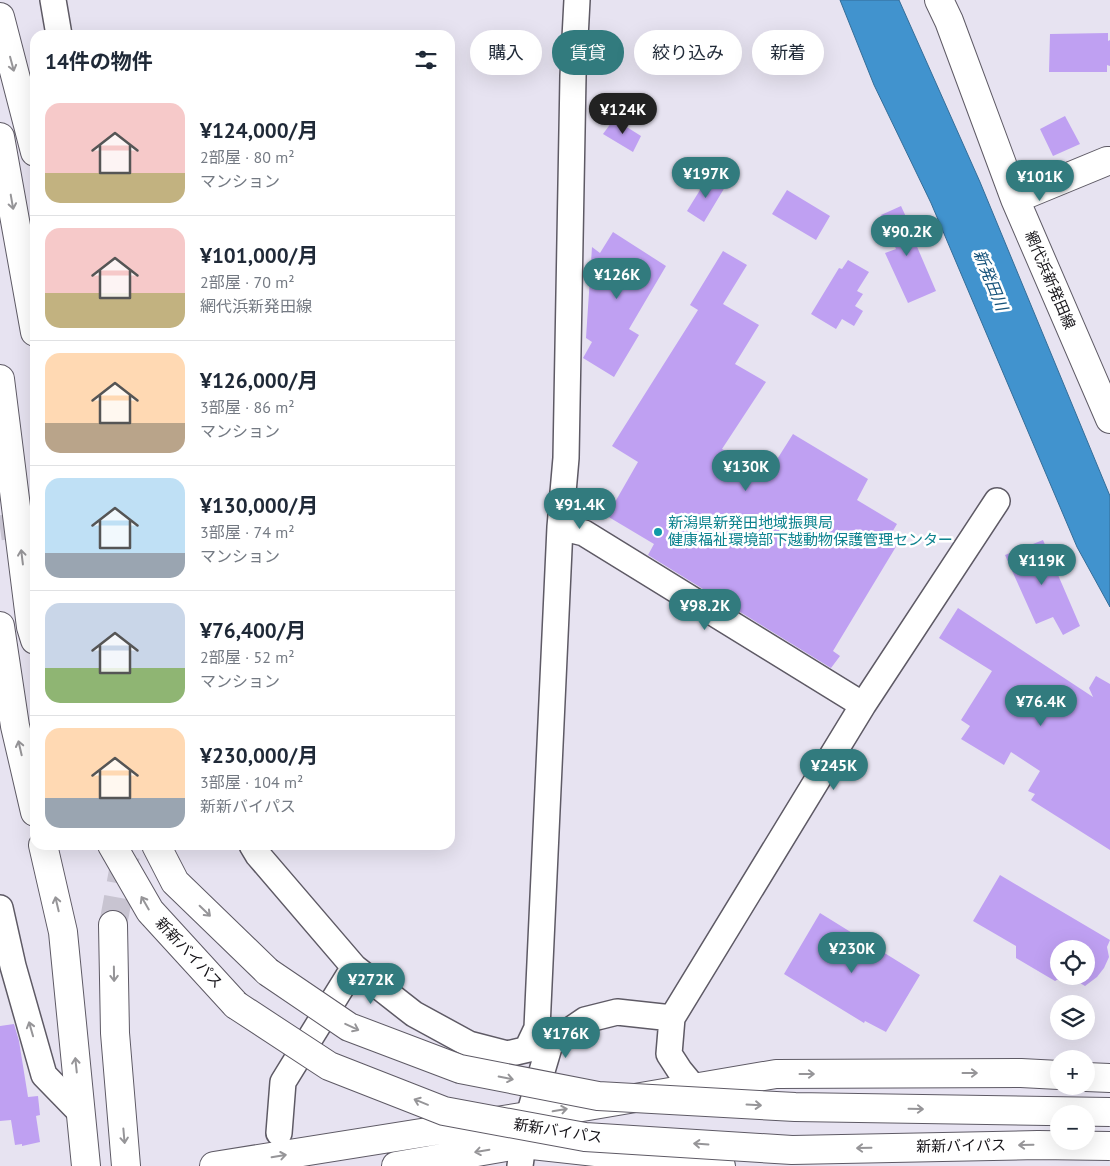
<!DOCTYPE html>
<html lang="ja">
<meta charset="utf-8">
<style>
:root{--surface:#fff;--page:#f6f6f7;--text:#1f2937;--muted:#747a83;--line:#e0e1e3;--accent:#327b7e}
body{margin:0;font-family:"PT Sans","Noto Sans JP",sans-serif;background:var(--page);color:var(--text);height:100vh;display:flex;flex-direction:column;font-size:19px;white-space:nowrap}
*{box-sizing:border-box;margin:0}
p{font-size:16px;color:var(--muted)}
.icon{flex:none;width:28px;height:28px;fill:none;stroke:currentColor;stroke-width:2;stroke-linecap:round;stroke-linejoin:round}
.map{position:relative;flex:1;overflow:hidden}
.panel{position:absolute;left:30px;top:30px;width:425px;height:820px;display:flex;flex-direction:column;background:var(--surface);border-radius:15px;box-shadow:0 5px 20px #0002}
.panel>*{flex:none}
.guide{position:absolute;left:470px;top:30px;width:475px;height:45px;display:flex;gap:10px}
.controls{position:absolute;left:1050px;top:940px;display:grid;gap:10px}
.controls a{display:grid;place-items:center;width:45px;height:45px;border-radius:50%;background:var(--surface);box-shadow:0 5px 20px #0002;font-size:25px}
.price{position:absolute;translate:-50% -42px;padding:0 11px;border-radius:18px;background:var(--accent);color:#fff;font-size:16px;line-height:32px;filter:drop-shadow(0 1px 2px #0008)}
.price::after{content:'';position:absolute;left:50%;top:30px;width:15px;height:11px;margin-left:-8px;background:inherit;clip-path:polygon(0 0,100% 0,50% 100%)}
.price.active{background:#222;color:#fff}
ul{padding:0;list-style:none}
li{display:flex;align-items:center;gap:15px;height:125px;padding:0 15px}
li+li{border-top:1px solid var(--line)}
li span{display:grid;place-items:center;flex:none;width:140px;height:100px;border-radius:15px;color:#555}
li>.icon{margin-inline-start:auto}
span .icon{width:60px;height:60px;fill:#fffc;stroke-width:1}
li b{font-size:21px}
h2{display:flex;justify-content:space-between;align-items:center;height:60px;padding:0 15px;font-size:21px}
.tag{padding:0 18px;border-radius:22px;background:var(--surface);box-shadow:0 5px 20px #0002;font-size:18px;line-height:45px}
.tag.active{background:var(--accent);color:#fff}
.map>svg:first-child{display:block}
.water{fill:#4193ce;stroke:#346d98}
.building{fill:#bfa0f2}
.lines{fill:none;stroke-linecap:round;stroke-linejoin:round}
.street-tunnel{stroke:#c8c4d1;stroke-width:25;stroke-dasharray:25 12;stroke-linecap:butt}
.highway-tunnel{stroke:#c8c4d1;stroke-width:28;stroke-dasharray:28 14;stroke-linecap:butt}
.street-casing{stroke:#5e5a65;stroke-width:28}
.secondary-casing{stroke:#5e5a65;stroke-width:30}
.highway-casing{stroke:#5e5a65;stroke-width:30}
.street{stroke:#fff;stroke-width:25}
.secondary{stroke:#fff;stroke-width:28}
.highway{stroke:#fff;stroke-width:28}
.highway-bridge-casing{stroke:#5e5a65;stroke-width:30;stroke-linecap:butt}
.highway-bridge{stroke:#fff;stroke-width:28}
.oneway{stroke:#969598}
.culture-dot{fill:#0f9aa8;stroke:#fff;stroke-width:2}
.labels{text-anchor:middle;stroke-width:5;stroke-linejoin:round;paint-order:stroke}
.street-label{font-size:15px;fill:#161419;stroke:#fff}
.culture-label{font-size:15px;fill:#0d838f;stroke:#fff;text-anchor:start}
.water-label{font-size:16px;font-style:italic;fill:#17537b;stroke:#fff}
</style>
<div class="map">
<svg width="1110" height="1166" viewBox="0 0 1110 1166">
<rect width="100%" height="100%" fill="#e7e3f1"/>
<path class="water" d="M840,0H899L980,182L1110,496V607L1077,547L931,203L874,85Z"/>
<path class="building" d="M1108,33V41L1110,40V66L1107,65V72H1049L1050,34Z
M1065,116L1080,144L1053,156L1040,129Z
M614,119L641,136L633,152L603,134Z
M708,177L725,187L704,222L687,211Z
M787,190L830,216L816,240L772,214Z
M901,206L914,234L912,235L936,291L908,303L885,253L896,249L881,215Z
M613,232L666,266L629,329L639,335L614,377L583,358L592,342L586,338L592,247L600,253Z
M723,251L747,265L723,304L759,325L735,364L766,382L722,449L733,455L728,460L764,480L793,434L868,479L857,500L897,524L888,539L897,545L833,651L840,656L831,668L648,555L654,544L607,516L638,462L612,446L698,310L690,305Z
M848,260L869,272L857,291L863,294L855,306L863,311L854,326L842,319L836,329L811,314L839,268L842,269Z
M1043,540L1080,626L1063,635L1053,617L1036,624L1005,555Z
M958,608L1093,697L1089,688L1096,676L1110,684V850L1031,800L1035,794L1028,791L1040,771L1011,752L1004,765L961,739L970,726L961,720L992,671L939,638Z
M1000,875L1110,940L1107,947L1109,957L1104,968L1097,977L1085,986L1068,976H1086V949H1059V976H1064L1055,981L1016,958V946L973,921Z
M820,913L920,975L886,1032L865,1021L864,1023L784,974Z
M14,1024L19,1041L28,1097L38,1096L40,1115L36,1116L40,1142L22,1146V1144L15,1145L11,1120L0,1121V1026Z"/>
<g class="lines">
<path class="street-tunnel" d="M0,528L35,523"/>
<path class="highway-tunnel" d="M113,925L127,849"/>
<defs>
<path id="street" d="M53,0L59,35
M560,527L584,533L863,705
M252,845L258,855L354,967L414,1014L469,1044L507,1054L550,1044
M0,908L13,966L44,1075L81,1113
M527,1049L537,1028L560,527L566,458L573,76L577,0
M694,1088L680,1071L669,1054L672,1018L863,705L997,501
M279,1133L283,1082L354,967
M520,1166L523,1144L529,1115L550,1044L585,1020L617,1012L672,1018"/>
<path id="secondary" d="M939,0L949,21L1015,199L1110,419
M1015,199L1107,161H1110"/>
<path id="highway" d="M0,17L35,152
M0,137L35,332
M0,379L31,627L35,640
M0,626L15,726L35,812
M43,845L63,932L86,1166
M112,845L150,911L236,1005
M156,845L175,882L268,972
M113,925L115,1033L126,1166
M1086,1077L1110,1078
M214,1166L553,1112L776,1074L1021,1073L1059,1075
M396,1166L523,1144L721,1166"/>
</defs>
<use href="#street" class="street-casing"/>
<use href="#secondary" class="secondary-casing"/>
<use href="#highway" class="highway-casing"/>
<use href="#street" class="street"/>
<use href="#secondary" class="secondary"/>
<use href="#highway" class="highway"/>
<defs>
<path id="highway-bridge" d="M268,972L349,1027L460,1069L598,1096L795,1107L1110,1112
M236,1005L329,1066L444,1111L585,1137L792,1150L1038,1145L1110,1146"/>
</defs>
<use href="#highway-bridge" class="highway-bridge-casing"/>
<use href="#highway-bridge" class="highway-bridge"/>
</g>
<defs><path id="oneway-shaft" d="M-6 0H5M1.5-3L5.5 0L1.5 3" fill="none" stroke-width="1.6" stroke-linecap="round" stroke-linejoin="round" transform="scale(1.25)"/></defs>
<g class="oneway">
<use href="#oneway-shaft" transform="translate(12 64) rotate(75)"/>
<use href="#oneway-shaft" transform="translate(12 202) rotate(80)"/>
<use href="#oneway-shaft" transform="translate(22 557) rotate(-97)"/>
<use href="#oneway-shaft" transform="translate(20 748) rotate(-103)"/>
<use href="#oneway-shaft" transform="translate(145 903) rotate(-120)"/>
<use href="#oneway-shaft" transform="translate(57 904) rotate(-103)"/>
<use href="#oneway-shaft" transform="translate(205 911) rotate(44)"/>
<use href="#oneway-shaft" transform="translate(114 974) rotate(89)"/>
<use href="#oneway-shaft" transform="translate(352 1027) rotate(25)"/>
<use href="#oneway-shaft" transform="translate(31 1029) rotate(-106)"/>
<use href="#oneway-shaft" transform="translate(76 1065) rotate(-96)"/>
<use href="#oneway-shaft" transform="translate(970 1073)"/>
<use href="#oneway-shaft" transform="translate(807 1074)"/>
<use href="#oneway-shaft" transform="translate(506 1078) rotate(11)"/>
<use href="#oneway-shaft" transform="translate(421 1102) rotate(-158)"/>
<use href="#oneway-shaft" transform="translate(754 1105) rotate(3)"/>
<use href="#oneway-shaft" transform="translate(916 1109) rotate(1)"/>
<use href="#oneway-shaft" transform="translate(560 1110) rotate(-10)"/>
<use href="#oneway-shaft" transform="translate(124 1136) rotate(85)"/>
<use href="#oneway-shaft" transform="translate(701 1144) rotate(-176)"/>
<use href="#oneway-shaft" transform="translate(1026 1145) rotate(179)"/>
<use href="#oneway-shaft" transform="translate(864 1148) rotate(179)"/>
<use href="#oneway-shaft" transform="translate(482 1151) rotate(170)"/>
<use href="#oneway-shaft" transform="translate(279 1156) rotate(-9)"/>
</g>
<circle class="culture-dot" cx="658" cy="532" r="5"/>
<g class="labels">
<g class="street-label">
<text transform="translate(1050 280) rotate(67)" y="5">網代浜新発田線</text>
<text transform="translate(189 953) rotate(47)" y="5">新新バイパス</text>
<text transform="translate(558 1131) rotate(9)" y="5">新新バイパス</text>
<text transform="translate(961 1146) rotate(-1)" y="5">新新バイパス</text>
</g>
<g class="culture-label">
<text x="668" y="528">新潟県新発田地域振興局<tspan x="668" dy="17">健康福祉環境部下越動物保護管理センター</tspan></text>
</g>
<g class="water-label">
<text transform="translate(991 280) rotate(68)" y="6">新発田川</text>
</g>
</g>
</svg>
<div class="controls">
<a><svg class="icon" aria-label="locate" viewBox="0 0 24 24"><circle cx="12" cy="12" r="6"/><path d="M12 2v4M12 18v4M2 12h4M18 12h4"/></svg></a>
<a><svg class="icon" aria-label="layers" viewBox="0 0 24 24"><path d="M12 4l9 5-9 5-9-5zM3 14l9 5 9-5"/></svg></a>
<a>+</a>
<a>−</a>
</div>
<b class="price active" style="left:623px;top:135px">¥124K</b>
<b class="price" style="left:706px;top:199px">¥197K</b>
<b class="price" style="left:1040px;top:202px">¥101K</b>
<b class="price" style="left:907px;top:257px">¥90.2K</b>
<b class="price" style="left:617px;top:300px">¥126K</b>
<b class="price" style="left:746px;top:492px">¥130K</b>
<b class="price" style="left:580px;top:530px">¥91.4K</b>
<b class="price" style="left:1042px;top:586px">¥119K</b>
<b class="price" style="left:705px;top:631px">¥98.2K</b>
<b class="price" style="left:1041px;top:727px">¥76.4K</b>
<b class="price" style="left:834px;top:791px">¥245K</b>
<b class="price" style="left:852px;top:974px">¥230K</b>
<b class="price" style="left:371px;top:1005px">¥272K</b>
<b class="price" style="left:566px;top:1059px">¥176K</b>
<div class="guide">
<a class="tag">購入</a>
<a class="tag active">賃貸</a>
<a class="tag">絞り込み</a>
<a class="tag">新着</a>
</div>
<section class="panel">
<h2>14件の物件<svg class="icon" aria-label="filters" viewBox="0 0 24 24"><path d="M4 7h16M4 17h16"/><circle cx="9" cy="7" r="2"/><circle cx="15" cy="17" r="2"/></svg></h2>
<ul>
<li><span style="background:linear-gradient(#f6c9c9 70%,#c2b280 0)"><svg class="icon" aria-label="home" viewBox="0 0 24 24"><path d="M3 11l9-7 9 7M6 9v11h12V9"/></svg></span><div><b>¥124,000/月</b><p>2部屋 · 80 m²</p><p>マンション</p></div></li>
<li><span style="background:linear-gradient(#f6c9c9 65%,#c2b280 0)"><svg class="icon" aria-label="home" viewBox="0 0 24 24"><path d="M3 11l9-7 9 7M6 9v11h12V9"/></svg></span><div><b>¥101,000/月</b><p>2部屋 · 70 m²</p><p>網代浜新発田線</p></div></li>
<li><span style="background:linear-gradient(#ffd9b3 70%,#b9a48a 0)"><svg class="icon" aria-label="home" viewBox="0 0 24 24"><path d="M3 11l9-7 9 7M6 9v11h12V9"/></svg></span><div><b>¥126,000/月</b><p>3部屋 · 86 m²</p><p>マンション</p></div></li>
<li><span style="background:linear-gradient(#bfe0f5 75%,#9aa5b1 0)"><svg class="icon" aria-label="home" viewBox="0 0 24 24"><path d="M3 11l9-7 9 7M6 9v11h12V9"/></svg></span><div><b>¥130,000/月</b><p>3部屋 · 74 m²</p><p>マンション</p></div></li>
<li><span style="background:linear-gradient(#c9d6e8 65%,#8fb573 0)"><svg class="icon" aria-label="home" viewBox="0 0 24 24"><path d="M3 11l9-7 9 7M6 9v11h12V9"/></svg></span><div><b>¥76,400/月</b><p>2部屋 · 52 m²</p><p>マンション</p></div></li>
<li><span style="background:linear-gradient(#ffd9b3 70%,#9aa5b1 0)"><svg class="icon" aria-label="home" viewBox="0 0 24 24"><path d="M3 11l9-7 9 7M6 9v11h12V9"/></svg></span><div><b>¥230,000/月</b><p>3部屋 · 104 m²</p><p>新新バイパス</p></div></li>
</ul>
</section>
</div>
